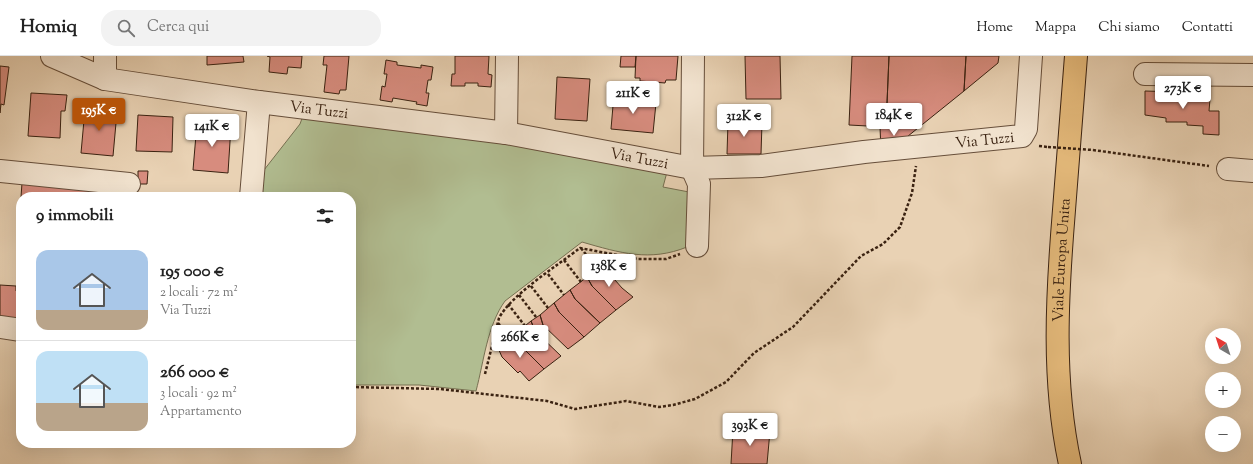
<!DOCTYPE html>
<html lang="it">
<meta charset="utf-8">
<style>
:root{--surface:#fff;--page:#f2f2f2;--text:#222;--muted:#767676;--line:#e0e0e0;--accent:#b45309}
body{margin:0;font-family:"Sorts Mill Goudy",serif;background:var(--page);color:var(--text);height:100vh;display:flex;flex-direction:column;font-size:15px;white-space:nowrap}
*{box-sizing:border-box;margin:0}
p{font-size:13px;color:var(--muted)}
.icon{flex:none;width:22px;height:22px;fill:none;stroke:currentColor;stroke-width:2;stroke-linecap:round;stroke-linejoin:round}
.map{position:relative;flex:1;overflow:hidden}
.drawer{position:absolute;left:16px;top:136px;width:340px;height:256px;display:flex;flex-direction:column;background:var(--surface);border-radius:16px;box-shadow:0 4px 16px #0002}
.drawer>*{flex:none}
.needle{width:26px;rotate:321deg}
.buttons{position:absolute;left:1205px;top:272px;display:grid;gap:8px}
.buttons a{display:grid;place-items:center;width:36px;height:36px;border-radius:50%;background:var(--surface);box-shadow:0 4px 16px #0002;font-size:20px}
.price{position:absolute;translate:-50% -34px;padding:0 9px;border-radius:4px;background:#fff;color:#222;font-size:13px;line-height:26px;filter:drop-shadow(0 1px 2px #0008)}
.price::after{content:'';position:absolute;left:50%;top:24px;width:12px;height:9px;margin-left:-6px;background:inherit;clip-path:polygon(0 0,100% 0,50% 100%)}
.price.current{background:var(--accent);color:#fff}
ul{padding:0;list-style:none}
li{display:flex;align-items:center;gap:12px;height:100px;padding:0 20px}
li+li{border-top:1px solid var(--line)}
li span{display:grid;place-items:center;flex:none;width:112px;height:80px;border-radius:12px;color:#555}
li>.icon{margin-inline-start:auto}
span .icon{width:48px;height:48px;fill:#fffc;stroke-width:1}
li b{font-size:17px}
h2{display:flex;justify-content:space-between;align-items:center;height:48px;padding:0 20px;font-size:17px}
header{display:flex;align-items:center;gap:24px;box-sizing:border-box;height:56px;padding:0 20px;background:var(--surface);border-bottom:1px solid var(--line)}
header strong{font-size:19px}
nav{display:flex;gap:22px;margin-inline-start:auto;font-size:14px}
.search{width:280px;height:36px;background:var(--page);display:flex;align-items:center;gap:10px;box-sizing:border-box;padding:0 14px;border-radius:16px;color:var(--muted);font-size:15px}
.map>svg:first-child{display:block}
.green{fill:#b1bd91;stroke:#767051}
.building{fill:#d78c7e;stroke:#3a2211}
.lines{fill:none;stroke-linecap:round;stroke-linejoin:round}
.minor-casing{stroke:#664e3a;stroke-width:24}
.highway-casing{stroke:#3a2211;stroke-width:24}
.path{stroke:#3a2211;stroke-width:2.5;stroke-dasharray:3 2;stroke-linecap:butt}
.minor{stroke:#f1e2ce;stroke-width:22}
.highway{stroke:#e4b97a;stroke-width:22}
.path-bridge{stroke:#3a2211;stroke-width:2.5;stroke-dasharray:3 2;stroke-linecap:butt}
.labels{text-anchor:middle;stroke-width:3.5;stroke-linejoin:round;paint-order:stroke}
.street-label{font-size:15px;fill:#3a2211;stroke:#f1e2ce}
</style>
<header>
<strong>Homiq</strong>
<div class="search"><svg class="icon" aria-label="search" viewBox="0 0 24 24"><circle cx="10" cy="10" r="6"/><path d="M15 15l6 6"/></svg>Cerca qui</div>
<nav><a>Home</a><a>Mappa</a><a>Chi siamo</a><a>Contatti</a></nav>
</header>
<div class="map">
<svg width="1253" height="408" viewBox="0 0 1253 408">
<rect width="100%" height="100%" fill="#e9d2b4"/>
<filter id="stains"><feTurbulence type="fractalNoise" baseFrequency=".005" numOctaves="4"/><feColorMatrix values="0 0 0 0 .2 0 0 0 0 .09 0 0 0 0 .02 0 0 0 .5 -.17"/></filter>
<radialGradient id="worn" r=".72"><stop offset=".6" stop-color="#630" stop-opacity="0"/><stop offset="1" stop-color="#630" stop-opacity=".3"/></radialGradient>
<path class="green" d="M304,57L497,81L667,116L663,131L689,136L687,191C650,206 620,197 582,186L505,245C487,270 484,305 476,335L419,329H351V141H259L264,114L300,68Z"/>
<path class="building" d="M207,0H243L244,6L207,9Z
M267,0H302L301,12L288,11L287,18L269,16L270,1Z
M324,0H349L346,34H340L339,38L324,36L327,9H323Z
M455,0H489L488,18L492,19L491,31L478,30V27H465V30H451L452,18H455Z
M621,0H636L635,11H620Z
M636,0H678L676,24H666L665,27L640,25V22H635Z
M745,0H780L781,43H746Z
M852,0H889L886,71L849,69Z
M889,0H966L964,35L918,72L886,71Z
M966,0H999L998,7L964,35Z
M386,4L397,6V9L421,12V9L433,11L431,24H428L426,37H429L427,50L416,48L417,46L393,42L392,46L380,44L382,30L385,31L387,18H384Z
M0,10L9,11L4,49L1,48L0,57Z
M557,21L590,23L587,65L555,63Z
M1145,35L1178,36L1177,42L1210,43L1209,55H1219V79L1203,78V70L1187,69V66H1166V62L1145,59Z
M31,37L67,39L65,55H61L60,82L28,80Z
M614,38L625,39L624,44L656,47L653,77L611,73Z
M85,53L117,56L113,100L81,97Z
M138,59L173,61L172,96L136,95Z
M728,66L762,67L761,98H727Z
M197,67L231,70L228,117L193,114Z
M880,71L918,72L892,93L881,95Z
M138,115H148L147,128H138Z
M22,127L122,132L121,141H21Z
M604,208L608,216L622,232L633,241L616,254L592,230L587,221Z
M587,221L592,230L616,254L600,267L575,243L570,234Z
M0,229L16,230V235H21V265L0,264Z
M570,234L575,243L600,267L584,281L559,256L554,247Z
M554,247L559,256L584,281L568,293L543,269L540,259Z
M540,259L543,269L548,274L540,280L535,275L531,265Z
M531,265L535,275L561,300L544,313L519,288L515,278Z
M515,278L519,288L544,313L529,325L520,315L518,317L502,301L498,292Z
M733,373L770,375L767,408H731Z"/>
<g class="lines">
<defs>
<g id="minor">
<path id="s1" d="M52,0L105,23L259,46L506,77L692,112L761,110L864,96L1022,80L1026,73L1031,0"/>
<path d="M105,0V23"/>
<path d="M693,0L692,112L699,128L697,190"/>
<path d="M1145,18L1253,19"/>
<path d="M506,77L507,0"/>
<path d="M1228,113L1253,115"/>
<path d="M0,115L129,128"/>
<path d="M251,141L259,46"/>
<path d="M0,271L21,274"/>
</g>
<g id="highway">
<path id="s2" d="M1070,408C1052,325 1057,239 1064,154C1068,103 1072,51 1076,0"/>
</g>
</defs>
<use href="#minor" class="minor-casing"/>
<use href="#highway" class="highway-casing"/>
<path class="path" d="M1039,90L1048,91
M1093,94L1209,110
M581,192L597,213
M564,204L581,226
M548,218L564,239
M531,230L548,252
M519,239L536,261
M508,248L525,270
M498,267L510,282
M485,318L499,262C511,239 558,209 580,192L638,203H666L680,198
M351,331L440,333L547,345L575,353L626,345L659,351L673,349L695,343L726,326L754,297L793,271L861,200L883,188L900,171L912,137L916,110"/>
<use href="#minor" class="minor"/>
<use href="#highway" class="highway"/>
<path class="path-bridge" d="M1048,91L1093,94"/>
</g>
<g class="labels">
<g class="street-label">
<text dy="5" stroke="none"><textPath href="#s1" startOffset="274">Via Tuzzi</textPath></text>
<text dy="5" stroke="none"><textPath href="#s1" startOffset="946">Via Tuzzi</textPath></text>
<text dy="5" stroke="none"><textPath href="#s1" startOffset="598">Via Tuzzi</textPath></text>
<text dy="5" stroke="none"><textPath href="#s2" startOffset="205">Viale Europa Unita</textPath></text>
</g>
</g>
<rect width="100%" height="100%" filter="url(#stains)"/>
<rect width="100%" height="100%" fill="url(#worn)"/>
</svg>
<div class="buttons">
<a><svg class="needle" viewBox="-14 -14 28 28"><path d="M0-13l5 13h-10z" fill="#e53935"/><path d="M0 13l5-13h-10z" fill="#767676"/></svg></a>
<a>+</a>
<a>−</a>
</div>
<b class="price" style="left:1183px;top:54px">273K €</b>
<b class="price" style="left:633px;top:59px">211K €</b>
<b class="price current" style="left:99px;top:76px">195K €</b>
<b class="price" style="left:894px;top:81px">184K €</b>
<b class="price" style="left:744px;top:82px">312K €</b>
<b class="price" style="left:212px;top:92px">141K €</b>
<b class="price" style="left:609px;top:232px">138K €</b>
<b class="price" style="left:520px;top:303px">266K €</b>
<b class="price" style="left:750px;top:391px">393K €</b>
<section class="drawer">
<h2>9 immobili<svg class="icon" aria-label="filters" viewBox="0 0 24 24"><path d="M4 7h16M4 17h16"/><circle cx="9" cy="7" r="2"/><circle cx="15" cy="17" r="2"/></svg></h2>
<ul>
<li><span style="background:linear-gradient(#a9c7e8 75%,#b9a48a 0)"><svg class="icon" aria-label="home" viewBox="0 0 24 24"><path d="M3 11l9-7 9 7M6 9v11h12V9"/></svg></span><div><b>195 000 €</b><p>2 locali · 72 m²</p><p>Via Tuzzi</p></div></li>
<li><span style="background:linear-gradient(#bfe0f5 65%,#b9a48a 0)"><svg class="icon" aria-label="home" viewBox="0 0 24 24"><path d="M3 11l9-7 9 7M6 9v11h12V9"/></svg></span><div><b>266 000 €</b><p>3 locali · 92 m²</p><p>Appartamento</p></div></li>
</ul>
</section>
</div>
